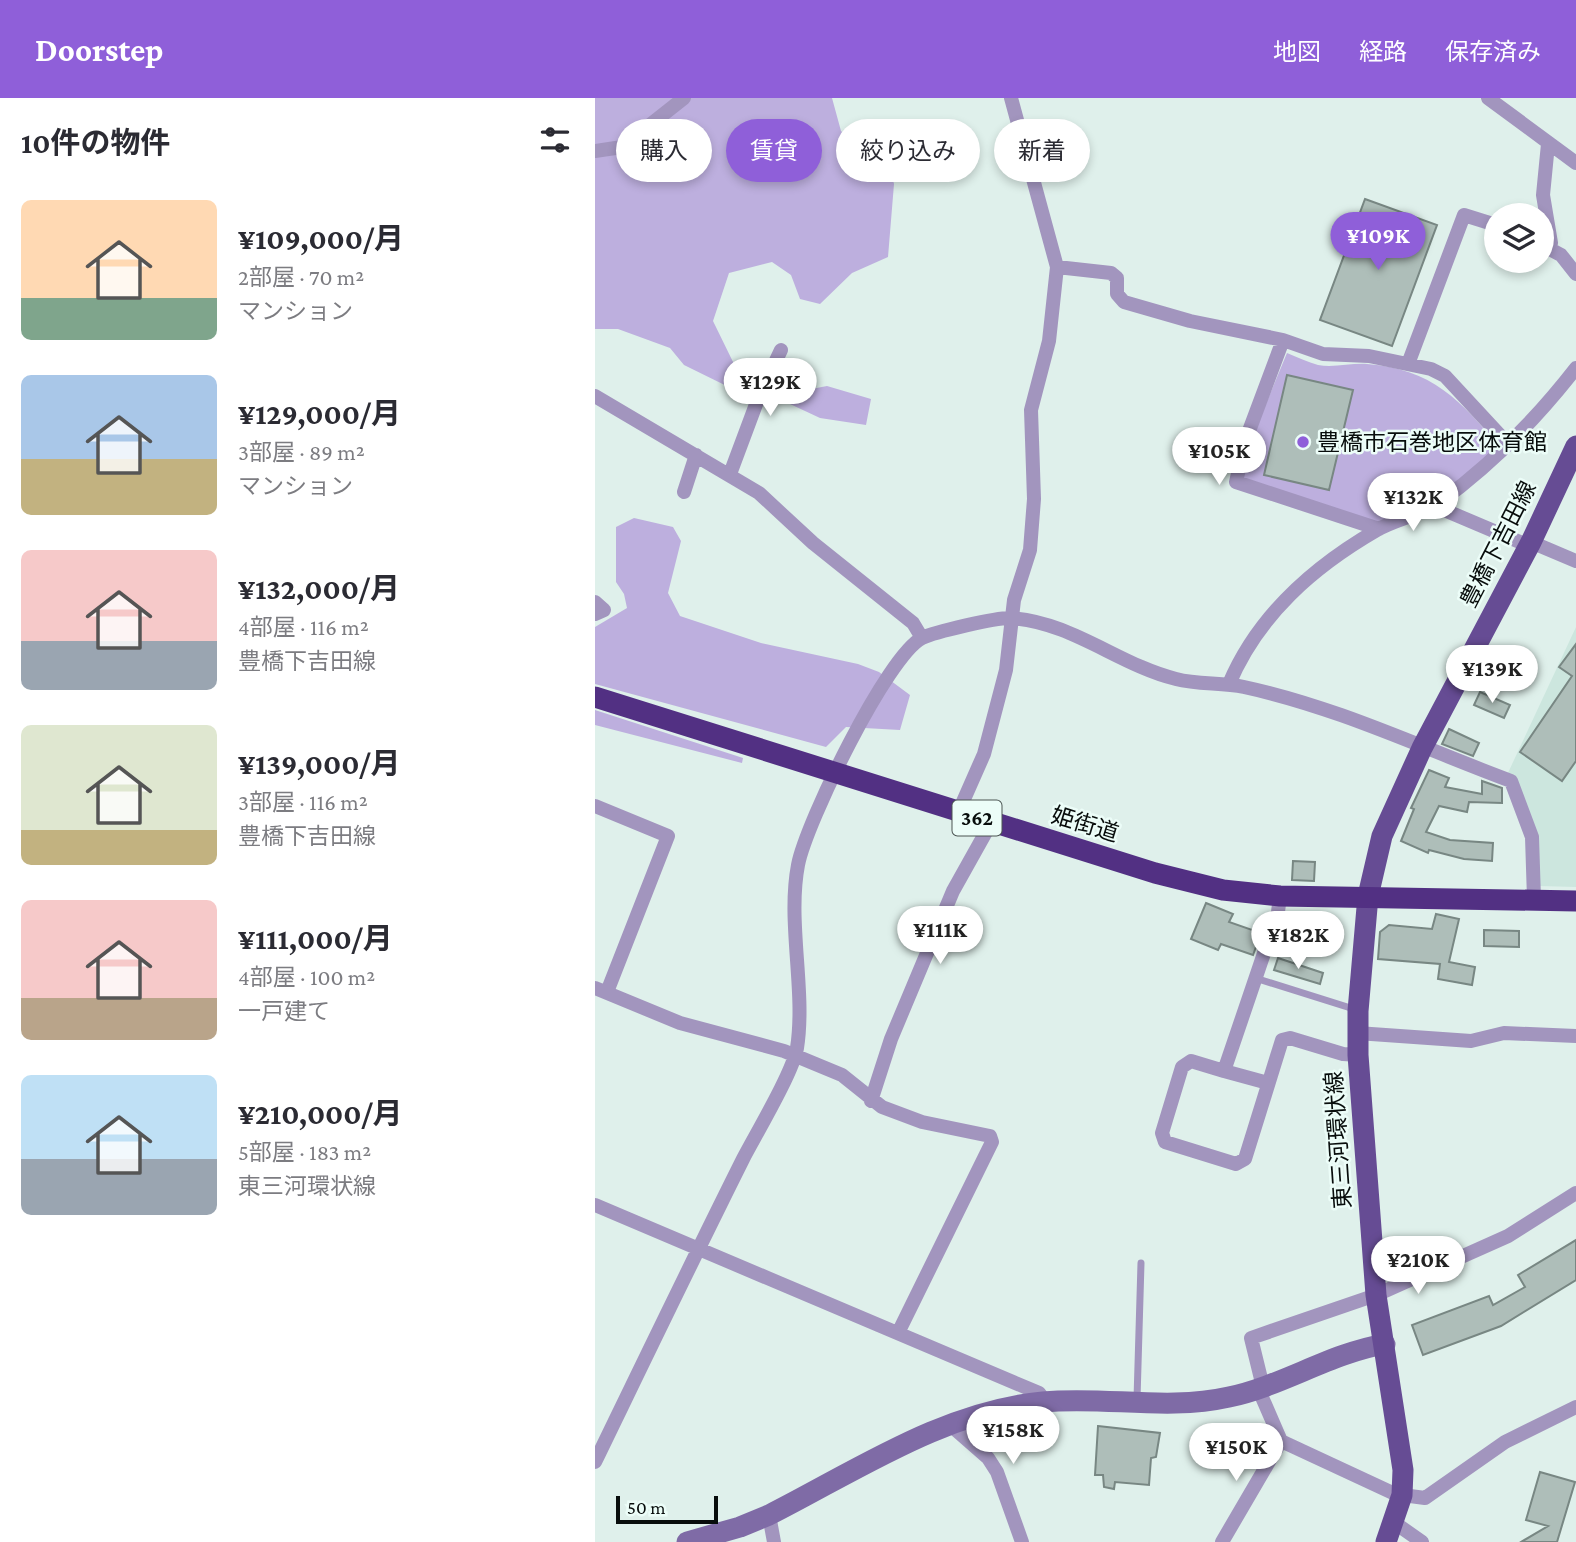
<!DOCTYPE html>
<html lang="ja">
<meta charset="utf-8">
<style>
:root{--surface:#fff;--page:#f7f7f7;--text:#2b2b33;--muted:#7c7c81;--accent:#8f5fd9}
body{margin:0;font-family:"Crimson Pro","Noto Sans JP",serif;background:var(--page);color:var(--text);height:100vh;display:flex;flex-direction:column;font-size:26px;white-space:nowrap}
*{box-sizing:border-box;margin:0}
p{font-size:23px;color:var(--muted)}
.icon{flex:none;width:38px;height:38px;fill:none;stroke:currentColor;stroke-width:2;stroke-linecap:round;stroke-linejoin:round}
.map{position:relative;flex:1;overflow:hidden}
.details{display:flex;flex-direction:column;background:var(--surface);width:595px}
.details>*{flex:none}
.top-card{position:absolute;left:21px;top:21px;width:665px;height:63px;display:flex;gap:14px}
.buttons{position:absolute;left:889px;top:105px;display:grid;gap:14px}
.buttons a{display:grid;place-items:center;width:70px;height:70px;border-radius:50%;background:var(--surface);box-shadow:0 4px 10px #0003;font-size:35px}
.scale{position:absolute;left:21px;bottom:18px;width:102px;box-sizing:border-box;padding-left:7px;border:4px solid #080d0c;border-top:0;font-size:19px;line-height:24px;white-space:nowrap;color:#080d0c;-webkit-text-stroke:5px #ecfdf8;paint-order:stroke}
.price{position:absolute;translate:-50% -60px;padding:0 16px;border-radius:24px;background:#fff;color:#222;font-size:23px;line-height:46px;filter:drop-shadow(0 2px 4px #0008)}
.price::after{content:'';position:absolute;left:50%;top:42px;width:21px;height:16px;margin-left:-10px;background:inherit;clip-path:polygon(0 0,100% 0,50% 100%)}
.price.current{background:var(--accent);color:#fff}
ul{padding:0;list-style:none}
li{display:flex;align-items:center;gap:21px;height:175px;padding:0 21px}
li span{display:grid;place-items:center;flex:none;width:196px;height:140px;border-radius:10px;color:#555}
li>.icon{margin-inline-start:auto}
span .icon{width:84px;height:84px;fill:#fffc;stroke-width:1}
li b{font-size:30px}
h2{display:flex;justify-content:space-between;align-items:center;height:84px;padding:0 21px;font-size:30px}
.tag{padding:0 24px;border-radius:32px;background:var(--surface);box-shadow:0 4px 10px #0003;font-size:24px;line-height:63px}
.tag.current{background:var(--accent);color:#fff}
header{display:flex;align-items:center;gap:42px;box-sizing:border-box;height:98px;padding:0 35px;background:var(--accent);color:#fff}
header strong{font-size:33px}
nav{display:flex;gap:38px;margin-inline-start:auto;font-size:24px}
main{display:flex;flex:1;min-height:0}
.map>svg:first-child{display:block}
.built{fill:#cce6de}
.green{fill:#bdafde}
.building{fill:#aebeb9;stroke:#788783;stroke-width:2}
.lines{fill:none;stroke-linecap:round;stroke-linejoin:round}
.lane{stroke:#a295be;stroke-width:7}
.street{stroke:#a295be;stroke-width:14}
.secondary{stroke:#7f6ba6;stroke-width:21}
.primary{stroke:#664c94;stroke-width:21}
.highway{stroke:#523083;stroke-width:21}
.poi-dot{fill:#8f5fd9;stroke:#ecfdf8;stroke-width:2.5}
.labels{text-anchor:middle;stroke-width:5;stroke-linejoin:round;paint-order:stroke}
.shield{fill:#ecfdf8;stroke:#4c5553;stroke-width:2}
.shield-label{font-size:21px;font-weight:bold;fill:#080d0c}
.poi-label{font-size:23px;fill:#080d0c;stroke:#ecfdf8;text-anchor:start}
.street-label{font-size:23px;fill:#080d0c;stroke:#ecfdf8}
</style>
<header>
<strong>Doorstep</strong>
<nav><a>地図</a><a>経路</a><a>保存済み</a></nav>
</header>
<main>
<section class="details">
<h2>10件の物件<svg class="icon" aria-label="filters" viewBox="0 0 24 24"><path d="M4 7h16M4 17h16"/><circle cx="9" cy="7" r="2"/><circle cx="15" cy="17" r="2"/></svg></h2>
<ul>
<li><span style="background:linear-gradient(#ffd9b3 70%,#7fa58c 0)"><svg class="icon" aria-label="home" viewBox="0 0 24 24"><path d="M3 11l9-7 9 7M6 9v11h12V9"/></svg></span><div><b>¥109,000/月</b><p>2部屋 · 70 m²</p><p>マンション</p></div></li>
<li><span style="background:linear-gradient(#a9c7e8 60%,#c2b280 0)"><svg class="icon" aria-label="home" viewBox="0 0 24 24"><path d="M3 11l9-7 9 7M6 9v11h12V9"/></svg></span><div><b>¥129,000/月</b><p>3部屋 · 89 m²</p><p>マンション</p></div></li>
<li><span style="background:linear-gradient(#f6c9c9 65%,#9aa5b1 0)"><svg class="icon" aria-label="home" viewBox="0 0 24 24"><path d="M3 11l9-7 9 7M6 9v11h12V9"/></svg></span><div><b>¥132,000/月</b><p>4部屋 · 116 m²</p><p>豊橋下吉田線</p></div></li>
<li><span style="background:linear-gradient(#dfe7d0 75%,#c2b280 0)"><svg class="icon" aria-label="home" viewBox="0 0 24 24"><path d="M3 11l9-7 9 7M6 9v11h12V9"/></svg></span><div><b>¥139,000/月</b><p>3部屋 · 116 m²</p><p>豊橋下吉田線</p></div></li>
<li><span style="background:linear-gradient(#f6c9c9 70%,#b9a48a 0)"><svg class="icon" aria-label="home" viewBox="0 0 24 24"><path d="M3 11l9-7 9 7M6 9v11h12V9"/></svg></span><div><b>¥111,000/月</b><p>4部屋 · 100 m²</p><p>一戸建て</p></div></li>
<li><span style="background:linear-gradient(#bfe0f5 60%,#9aa5b1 0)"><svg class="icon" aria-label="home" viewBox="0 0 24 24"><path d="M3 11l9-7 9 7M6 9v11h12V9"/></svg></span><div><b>¥210,000/月</b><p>5部屋 · 183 m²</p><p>東三河環状線</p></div></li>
</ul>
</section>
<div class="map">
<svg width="981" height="1444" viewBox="0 0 981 1444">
<rect width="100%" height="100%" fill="#dff0eb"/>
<path class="built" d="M981,529V789L944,788L912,677Z"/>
<path class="green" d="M0,0H237L246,33L272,55L293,63L299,86L293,159L257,175L225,206L205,201L196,177L177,164L134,175L118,223L139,266L159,281L191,296L232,288L276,301L271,327L225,320L180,299L150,297L89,267L75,250L23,231H0Z
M692,255C702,259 713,264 723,267C738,270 756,265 772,266C837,271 866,302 905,350L838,404L787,426L646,380L656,342Z
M39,420L78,429L86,443L73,495L85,518L166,545L263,566L284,574L315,597L305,632L251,629L231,649L0,586V529L32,510L29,496L21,484V429Z
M0,612L148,660L147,665L0,627Z"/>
<path class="building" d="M770,101L842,127L797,248L725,222Z
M692,277L758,292L734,392L669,377Z
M981,546V663L967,683L925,654L977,578L964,569Z
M885,594L915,607L909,620L879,607Z
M854,631L884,645L878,658L847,646Z
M834,672L854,680L850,689L887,696V683L907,690V705L874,704L872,714L844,708L831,734L855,742L898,745L897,763L869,761L834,752L833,755L806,743L819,711L816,710Z
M698,763L720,764L719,783L697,782Z
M611,805L638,816L634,824L666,835L658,857L626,846L623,852L596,841Z
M841,816L864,821L854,864L880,869L877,887L843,881L845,866L783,861L785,834L794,827L837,831Z
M889,832L924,833V849L889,848Z
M683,860L728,875L725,886L679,872Z
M981,1142V1182L906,1228L828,1257L817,1227L894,1198L898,1207L930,1189L923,1177Z
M503,1328L565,1335L561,1359L556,1360L554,1387L520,1384L519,1391L509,1389L508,1377H500Z
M945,1374L980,1384L962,1444H926L953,1428L931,1422Z"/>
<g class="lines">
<path class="lane" d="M660,880L762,912
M542,1301L546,1165"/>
<path class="street" d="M893,0L981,65
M953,46L948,97L956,145L954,151
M0,53L27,49L89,0
M947,147L966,157L981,176
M462,169L516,175L522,180V196L529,204L595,223L688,242L728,256L774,258L836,271L850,278L913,346
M688,242L651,341L641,384L784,431
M813,266L869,117L901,127
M0,298L164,395L218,445L318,525L327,540
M135,376L163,301L186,252
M89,394L101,357
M843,405L847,411L934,448
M936,444L981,463
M0,504L9,512L0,516
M634,586C663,517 718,469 782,432C801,421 826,417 845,404C896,367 942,320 981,270
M0,708L73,738L12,894
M363,715L389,656L411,572L419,502L435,452L439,401L436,312L454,243L462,169L416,0
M0,890L85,925L189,953L247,977L287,1009L327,1024L395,1038L397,1044L303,1235
M762,935L876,943L909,935L981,938
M629,973L596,963L587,969L567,1035L570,1044L641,1066L650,1061L687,942L695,940L748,956L763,957
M673,985L629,973L683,814L685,798
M276,1003L296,941L358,793L396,725
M0,1107L444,1295L450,1303
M668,1289L656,1240L781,1197L913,1138L981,1095
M663,1290L686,1343L800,1396L830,1400L910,1344L981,1309
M353,1325L393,1360L402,1374L427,1444
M0,1364C49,1263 98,1161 148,1061C161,1036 198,974 202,950C211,893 192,824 203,767C211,725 292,558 327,540C339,534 403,519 416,520C477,524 524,567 581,581C603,587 627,584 649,589C742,609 827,650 916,683L937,739L939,801
M174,1417L179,1444
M800,1425L827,1444
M627,1444L686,1343"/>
<path class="secondary" d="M92,1444L145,1429L174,1417C261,1373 349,1313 448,1304C510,1298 572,1313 634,1299C687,1288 736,1255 790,1246"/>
<path class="primary" d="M791,1444L807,1397L808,1372L781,1197L763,957V913L773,798L787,738L827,650L936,444L981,348"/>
<path class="highway" d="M0,599L560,775L628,792L685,798L981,803"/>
</g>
<circle class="poi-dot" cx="708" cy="344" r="7"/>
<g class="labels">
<rect class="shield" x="357.5" y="702.5" width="49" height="35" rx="5"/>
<g class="shield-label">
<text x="382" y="727">362</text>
</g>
<g class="poi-label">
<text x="722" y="352">豊橋市石巻地区体育館</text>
</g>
<g class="street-label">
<text transform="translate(903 446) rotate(-63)" y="8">豊橋下吉田線</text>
<text transform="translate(490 726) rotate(17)" y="8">姫街道</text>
<text transform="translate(743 1042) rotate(-94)" y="8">東三河環状線</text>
</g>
</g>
</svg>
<div class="buttons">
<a><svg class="icon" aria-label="layers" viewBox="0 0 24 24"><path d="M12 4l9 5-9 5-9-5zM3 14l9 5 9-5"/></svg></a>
</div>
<div class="scale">50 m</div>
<b class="price current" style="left:783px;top:174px">¥109K</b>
<b class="price" style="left:175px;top:320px">¥129K</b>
<b class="price" style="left:624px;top:389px">¥105K</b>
<b class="price" style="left:818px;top:435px">¥132K</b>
<b class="price" style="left:897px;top:607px">¥139K</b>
<b class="price" style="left:345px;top:868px">¥111K</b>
<b class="price" style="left:703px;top:873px">¥182K</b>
<b class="price" style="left:823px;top:1198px">¥210K</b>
<b class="price" style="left:418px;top:1368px">¥158K</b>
<b class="price" style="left:641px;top:1385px">¥150K</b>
<div class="top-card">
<a class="tag">購入</a>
<a class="tag current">賃貸</a>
<a class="tag">絞り込み</a>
<a class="tag">新着</a>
</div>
</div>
</main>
